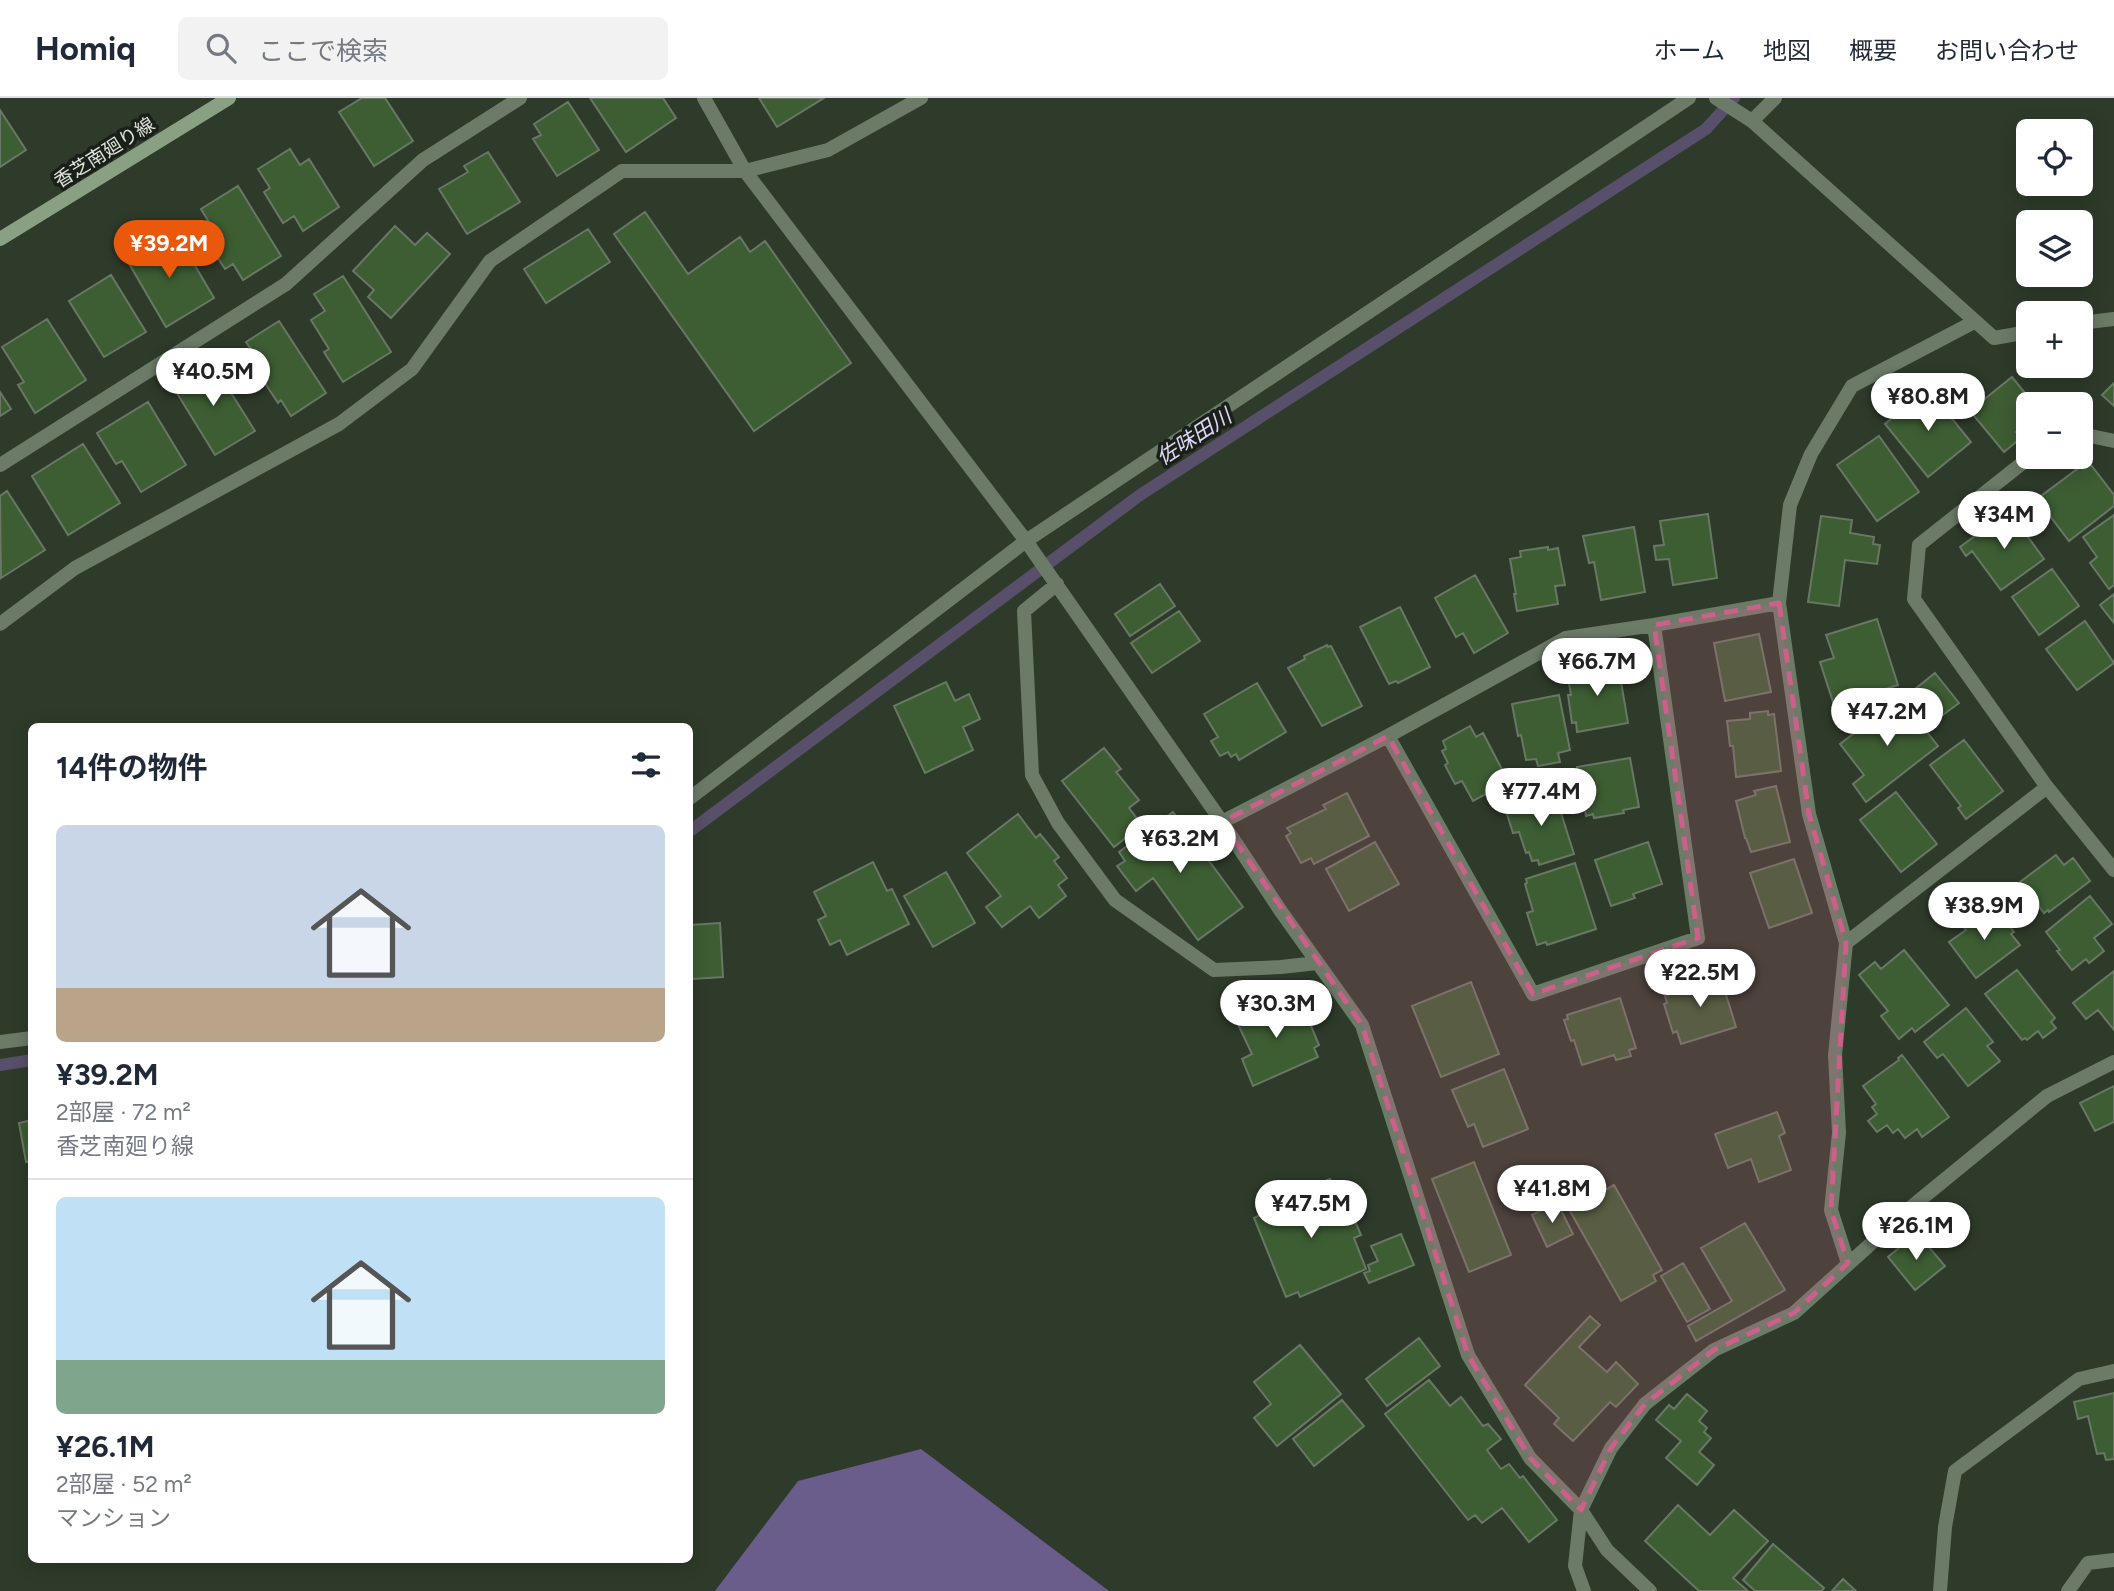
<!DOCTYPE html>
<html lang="ja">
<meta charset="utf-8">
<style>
:root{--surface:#fff;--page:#f2f2f3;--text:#1f2937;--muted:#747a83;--line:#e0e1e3;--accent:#ea580c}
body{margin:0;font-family:Figtree,"Noto Sans JP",sans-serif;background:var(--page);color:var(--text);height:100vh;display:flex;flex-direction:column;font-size:26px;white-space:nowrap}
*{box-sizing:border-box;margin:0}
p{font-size:23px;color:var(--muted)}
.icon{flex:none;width:38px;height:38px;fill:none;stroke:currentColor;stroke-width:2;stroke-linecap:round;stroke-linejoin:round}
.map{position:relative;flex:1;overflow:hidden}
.panel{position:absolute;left:28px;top:625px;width:665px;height:840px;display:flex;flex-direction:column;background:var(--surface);border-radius:10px;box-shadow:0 4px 18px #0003}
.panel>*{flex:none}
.fabs{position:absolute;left:2016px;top:21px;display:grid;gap:14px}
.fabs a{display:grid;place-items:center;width:77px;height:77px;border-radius:10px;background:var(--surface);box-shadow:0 4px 18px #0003;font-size:35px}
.price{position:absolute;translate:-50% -60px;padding:0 16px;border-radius:24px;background:#fff;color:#222;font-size:23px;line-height:46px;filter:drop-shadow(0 2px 4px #0008)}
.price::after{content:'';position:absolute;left:50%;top:42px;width:21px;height:16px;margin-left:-10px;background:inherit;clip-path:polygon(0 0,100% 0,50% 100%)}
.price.on{background:var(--accent);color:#fff}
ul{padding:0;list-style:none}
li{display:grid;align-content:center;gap:14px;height:371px;padding:0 28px}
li+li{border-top:2px solid var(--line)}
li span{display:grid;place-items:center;height:217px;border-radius:10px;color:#555}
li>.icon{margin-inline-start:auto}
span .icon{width:126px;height:126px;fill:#fffc;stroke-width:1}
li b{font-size:30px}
h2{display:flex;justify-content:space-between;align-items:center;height:84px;padding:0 28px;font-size:30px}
header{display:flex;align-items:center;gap:42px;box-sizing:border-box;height:98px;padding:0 35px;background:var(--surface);border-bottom:2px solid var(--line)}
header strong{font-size:33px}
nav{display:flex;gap:38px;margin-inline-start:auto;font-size:24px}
.search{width:490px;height:63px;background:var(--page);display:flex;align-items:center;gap:18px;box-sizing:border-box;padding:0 24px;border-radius:10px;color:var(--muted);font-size:26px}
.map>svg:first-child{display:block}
.forest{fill:#6a5d8c}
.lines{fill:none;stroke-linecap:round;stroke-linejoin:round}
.stream{stroke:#58506a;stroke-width:12}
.building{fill:#3d5d33;stroke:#697765;stroke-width:2}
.street{stroke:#6c7b68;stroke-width:14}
.secondary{stroke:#89a182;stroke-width:14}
.marked{fill:#cc6088;fill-opacity:0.2;stroke:#cc6088;stroke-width:5;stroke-dasharray:14 9;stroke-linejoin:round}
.labels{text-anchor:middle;stroke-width:7;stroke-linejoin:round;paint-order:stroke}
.street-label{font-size:19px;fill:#dee6dc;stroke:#1a2019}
.water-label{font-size:21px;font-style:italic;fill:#e0d9f8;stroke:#1a2019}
</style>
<header>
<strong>Homiq</strong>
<div class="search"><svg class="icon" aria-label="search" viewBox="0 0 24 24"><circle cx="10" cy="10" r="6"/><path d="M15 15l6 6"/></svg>ここで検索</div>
<nav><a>ホーム</a><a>地図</a><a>概要</a><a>お問い合わせ</a></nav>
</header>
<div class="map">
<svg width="2114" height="1493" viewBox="0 0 2114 1493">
<rect width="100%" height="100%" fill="#2e3b2a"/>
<path class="forest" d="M921,1351L1109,1493H715L798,1383Z"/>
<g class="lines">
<path class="stream" d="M690,733L1140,397L1706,31L1734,0
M0,967L32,962"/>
</g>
<path class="building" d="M362,0H385L413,43L374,68L339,14Z
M590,0H663L676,20L626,54Z
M759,0H824L777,29Z
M568,4L599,52L557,78L533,41L541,37L534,26Z
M0,12L26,52L0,69Z
M290,51L300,67L309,61L339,109L303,133L294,118L283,125L264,94L270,90L258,71Z
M488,54L520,104L467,136L439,91L468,74L464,68Z
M238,88L281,158L243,182L233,166L225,171L208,145L218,139L201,111Z
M645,114L688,176L740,139L750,154L765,143L851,265L754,333L614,136Z
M395,128L415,147L427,135L450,156L391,220L368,199L374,192L353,173Z
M588,131L610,164L546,205L524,171Z
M159,136L174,162L187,154L214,200L166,229L124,157Z
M111,177L146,234L104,259L69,203Z
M343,178L391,254L343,284L324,254L329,251L311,222L325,213L314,196Z
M47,221L86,282L35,315L18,287L24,284L2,249Z
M279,223L326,295L291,318L281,302L278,305L259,276L265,272L246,244Z
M211,263L255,333L215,357L172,287Z
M2012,279L2034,306H2028V324L2016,334L2022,339L2004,354L1970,313Z
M2114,285V308L2102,297Z
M1928,291L1971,344L1928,379L1885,326Z
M0,294L11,311L0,318Z
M148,304L186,367L141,394L122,363L116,366L97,335Z
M1879,338L1919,394L1877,423L1837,367Z
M83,346L120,405L68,437L32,378Z
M2088,363L2114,397V408L2069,443L2037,401Z
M7,393L45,452L1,480L0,398Z
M2009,413L2044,461L2001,492L1972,453L1966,458L1960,449Z
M1708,416L1717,480L1673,487L1669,461L1656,462L1654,448L1664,447L1660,423Z
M2114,417V487L2109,491L2090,465L2097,459L2083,439Z
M1821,418L1852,422L1850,435L1874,439L1873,446L1880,447L1877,466L1845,462L1839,508L1808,504Z
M1634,429L1645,494L1601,502L1594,464L1589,465L1583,438Z
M1548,449V452L1558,450L1565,487L1555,488L1558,506L1517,513L1514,496H1516L1510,461L1521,459L1520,453Z
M2052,471L2079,508L2039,537L2012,499Z
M1475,477L1508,535L1474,555L1463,535L1456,539L1435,500Z
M1160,486L1175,508L1130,538L1115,516Z
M2114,496V525L2100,507Z
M1400,509L1430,569L1398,585L1396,583L1389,586L1360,529Z
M1179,513L1200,543L1152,575L1131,545Z
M1877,521L1898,587L1834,607L1820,564L1834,560L1826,537Z
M2085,523L2114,565L2077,592L2046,551Z
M1759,536L1771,594L1725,603L1714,545Z
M1327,547L1328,549L1331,548L1362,608L1322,628L1288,570L1305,561L1304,558Z
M1618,566L1628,625L1577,634L1576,624L1572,625L1568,597H1571L1567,574Z
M1935,575L1959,605L1936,622L1919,601L1910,607L1904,600Z
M946,584L955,603L969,596L980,621L963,629L973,652L925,675L894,608Z
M1257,585L1286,634L1239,662L1236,656L1231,659L1228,654L1220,658L1211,643L1218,639L1204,616Z
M1559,597L1570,652L1558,655L1560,664L1538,668L1536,661L1526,662L1521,637L1518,638L1512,606Z
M1900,600L1938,648L1866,704L1853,686L1864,677L1840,646Z
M1768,613V617L1774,616L1781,673L1736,679L1733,648H1730L1727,623L1750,621V615Z
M1470,628L1476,639L1483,635L1507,681L1499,685L1501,688L1473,703L1462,683L1455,686L1445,667L1448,665L1442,653L1446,651L1443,643Z
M1964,642L2003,693L1966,721L1958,710L1961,708L1930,667Z
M1104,650L1121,671L1116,674L1139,702L1129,710L1142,727L1114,749L1062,683Z
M1630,660L1639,709L1623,712L1624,715L1594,720L1593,716L1586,718L1577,669Z
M1776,688L1790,744L1751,754L1746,740H1745L1736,703L1756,697L1754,693Z
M1554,693L1574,756L1539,767L1538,762L1532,763L1529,754L1526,755L1519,734L1513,735L1506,713L1514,711L1512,706Z
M1896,694L1937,746L1901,774L1860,722Z
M1347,695L1369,738L1314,766L1311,760L1301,765L1286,738L1291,735L1287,730L1326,711L1323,707Z
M1173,714L1243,809L1198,842L1153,780L1136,793L1117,768L1125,763L1119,754Z
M1018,716L1036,740L1040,736L1059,759L1054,763L1067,780L1058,787L1066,798L1039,820L1030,808L1002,829L986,809L1001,798L967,755Z
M1375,744L1399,786L1349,813L1326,771Z
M1648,744L1662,786L1633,796L1635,800L1611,808L1595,762Z
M2056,757L2064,767L2073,760L2090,783L2049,814L2048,812L2044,815L2020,784Z
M1794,761L1812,815L1769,830L1750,775Z
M873,764L887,793L892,791L909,826L847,857L840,842L830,847L818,822L826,818L814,794Z
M1575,765L1596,831L1547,847L1546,844L1537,847L1527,815L1533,813L1525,786L1527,785L1526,781Z
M946,774L975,825L933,849L904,798Z
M2090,798L2112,826L2094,840L2104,853L2089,865L2086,861L2072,872L2057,853L2060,852L2046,834Z
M1991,810L2002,826L2006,823L2014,834L2011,836L2020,847L1976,880L1949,844L1966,832L1960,824L1970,816L1975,822Z
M720,825L723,879L692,881L690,827Z
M1904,852L1949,907L1915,934L1912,930L1899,941L1881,918L1888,913L1859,877L1875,864L1881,871Z
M2017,872L2055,920L2051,924L2056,930L2043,940L2038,933L2027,942L2025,940L2022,942L1985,896Z
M2114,873V932L2098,912L2086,921L2073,905Z
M1719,874L1736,929L1681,946L1677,933L1673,935L1664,906L1667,905L1665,898L1692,889L1690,883Z
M1471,884L1499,956L1441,979L1412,908Z
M1288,896L1302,927L1309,923L1319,947L1314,950L1318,959L1253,988L1242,961L1252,956L1235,920Z
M1620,900L1636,950L1629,952L1631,958L1616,962L1614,957L1582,967L1574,942L1571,943L1564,922L1568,921L1567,917Z
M1966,910L1993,944L1987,948L2000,963L1968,988L1943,956L1937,960L1924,944Z
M1902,957L1949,1019L1922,1039L1917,1031L1905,1040L1898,1031L1893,1035L1887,1027L1877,1034L1868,1023L1877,1016L1872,1009L1876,1006L1863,988L1899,962L1898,960Z
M1504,971L1528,1031L1483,1049L1474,1026L1468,1029L1452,992Z
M2114,988V1024L2095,1033L2080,1005Z
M1777,1014L1785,1035L1779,1038L1791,1072L1759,1084L1751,1061L1728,1070L1715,1036Z
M32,1022V1063L26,1064L19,1025Z
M1474,1064L1511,1157L1469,1174L1432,1081Z
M1330,1081L1345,1116L1351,1114L1361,1137L1354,1140L1366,1171L1300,1199L1298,1194L1286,1199L1254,1120L1262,1116L1261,1113L1305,1095L1304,1091Z
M1614,1087L1662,1172L1653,1177L1656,1183L1621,1203L1570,1113Z
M1557,1104L1573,1136L1547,1149L1532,1117Z
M1745,1125L1785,1192L1696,1243L1688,1228L1732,1203L1701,1150Z
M1917,1135L1945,1168L1915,1192L1888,1159Z
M1401,1136L1414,1167L1369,1185L1364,1175L1370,1173L1368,1167L1378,1163L1371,1148Z
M1683,1165L1710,1211L1687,1224L1661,1178Z
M1590,1218L1600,1227L1579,1249L1607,1274L1616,1264L1638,1286L1616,1309L1610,1304L1573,1343L1554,1326L1559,1320L1525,1287Z
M1419,1240L1440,1268L1387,1308L1366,1281Z
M1300,1247L1341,1296L1277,1348L1254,1320L1271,1306L1254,1284Z
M1429,1282L1450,1308L1461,1299L1483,1328L1488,1326L1501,1341L1487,1352L1501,1371L1509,1366L1520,1380L1523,1378L1557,1422L1529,1444L1502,1410L1482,1425L1475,1417L1468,1422L1385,1316Z
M2114,1295V1361L2106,1362L2104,1355L2097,1356L2088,1318L2078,1321L2074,1304Z
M1687,1296L1707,1313L1699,1323L1707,1330L1704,1334L1711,1340L1699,1354L1714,1367L1697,1387L1666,1360L1681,1343L1656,1322L1669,1307L1674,1311Z
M1342,1302L1364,1328L1314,1368L1293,1341Z
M1678,1407L1710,1437L1734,1412L1768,1443L1733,1480L1748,1493H1699L1645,1443Z
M1773,1446L1824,1490L1822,1493H1755L1743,1482Z
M1843,1481L1856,1493H1832Z"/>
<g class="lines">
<path class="street" d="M704,0L745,73L1026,443L1222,724L1280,812L1362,927L1468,1257L1530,1360L1581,1412L1607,1452L1650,1493
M1716,0L1752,23L1994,240L2028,234
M1752,23L1775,0
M2081,225L2114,221
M2081,336L2114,343
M2030,359L1919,447L1914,501L2047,689L2114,772
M0,367L286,186L423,62L520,0
M1057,486L1024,513L1032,677L1058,725L1115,802L1214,872L1281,869L1317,865
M0,526L75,470L339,326L412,271L490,163L622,73H745L828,52L921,0
M1388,638L1533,896L1698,840L1654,527
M690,700L1026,443L1689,0
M1222,724L1388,638L1566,540L1654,527L1779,505
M1846,845L2047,689
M0,944L32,940
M1848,1165L1831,1112L1839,1035L1835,957L1846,845L1809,716L1779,505L1790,407L1811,356L1852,288L1974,224
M1584,1493L1575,1468L1581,1412L1611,1350L1645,1306L1714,1252L1794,1215L1915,1106L2047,998L2114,964
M1940,1493L1945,1429L1955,1373L2079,1281L2114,1273
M2068,1493L2088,1465L2114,1462"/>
<path class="secondary" d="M0,141L229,0"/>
</g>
<path class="marked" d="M1779,505L1809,716L1846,845L1831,1112L1848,1165L1794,1215L1714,1252L1645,1306L1611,1350L1581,1412L1530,1360L1468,1257L1362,927L1222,724L1388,638L1533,896L1698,840L1654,527Z"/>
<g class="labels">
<g class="street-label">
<text transform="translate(104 54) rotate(-32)" y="7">香芝南廻り線</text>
</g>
<g class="water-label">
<text transform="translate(1194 339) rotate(-33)" y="7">佐味田川</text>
</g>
</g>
</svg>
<div class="fabs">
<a><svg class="icon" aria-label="locate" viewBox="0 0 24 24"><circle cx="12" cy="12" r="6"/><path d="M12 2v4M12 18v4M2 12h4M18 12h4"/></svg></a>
<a><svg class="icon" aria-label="layers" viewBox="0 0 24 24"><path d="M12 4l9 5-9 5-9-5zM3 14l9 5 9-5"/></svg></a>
<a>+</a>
<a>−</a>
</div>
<b class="price on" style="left:169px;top:182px">¥39.2M</b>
<b class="price" style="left:213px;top:310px">¥40.5M</b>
<b class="price" style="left:1928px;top:335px">¥80.8M</b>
<b class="price" style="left:2004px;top:453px">¥34M</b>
<b class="price" style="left:1597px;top:600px">¥66.7M</b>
<b class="price" style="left:1887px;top:650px">¥47.2M</b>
<b class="price" style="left:1541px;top:730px">¥77.4M</b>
<b class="price" style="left:1180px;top:777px">¥63.2M</b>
<b class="price" style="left:1984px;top:844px">¥38.9M</b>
<b class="price" style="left:1700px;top:911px">¥22.5M</b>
<b class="price" style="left:1276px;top:942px">¥30.3M</b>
<b class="price" style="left:1552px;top:1127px">¥41.8M</b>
<b class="price" style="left:1311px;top:1142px">¥47.5M</b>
<b class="price" style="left:1916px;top:1164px">¥26.1M</b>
<section class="panel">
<h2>14件の物件<svg class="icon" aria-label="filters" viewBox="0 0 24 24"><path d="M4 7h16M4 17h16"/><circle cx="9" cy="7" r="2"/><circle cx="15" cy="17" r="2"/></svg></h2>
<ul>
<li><span style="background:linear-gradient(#c9d6e8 75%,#b9a48a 0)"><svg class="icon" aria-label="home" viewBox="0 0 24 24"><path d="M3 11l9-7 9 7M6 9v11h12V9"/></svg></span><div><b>¥39.2M</b><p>2部屋 · 72 m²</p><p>香芝南廻り線</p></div></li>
<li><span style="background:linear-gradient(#bfe0f5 75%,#7fa58c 0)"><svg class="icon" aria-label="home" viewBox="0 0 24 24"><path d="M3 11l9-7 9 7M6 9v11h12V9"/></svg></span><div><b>¥26.1M</b><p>2部屋 · 52 m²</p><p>マンション</p></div></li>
</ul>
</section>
</div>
